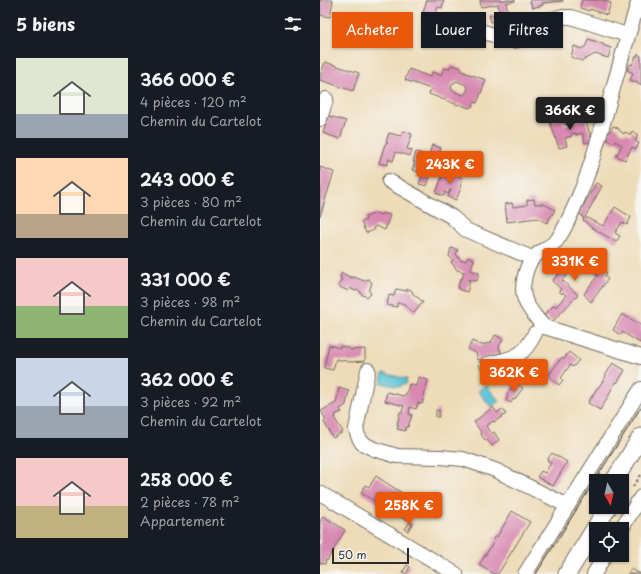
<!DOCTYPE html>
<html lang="fr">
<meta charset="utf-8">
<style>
:root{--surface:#171b24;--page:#20242c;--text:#f1f3f6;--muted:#9ea1a6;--accent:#ea580c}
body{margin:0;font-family:"Playpen Sans",sans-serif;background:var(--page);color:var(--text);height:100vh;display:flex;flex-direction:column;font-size:15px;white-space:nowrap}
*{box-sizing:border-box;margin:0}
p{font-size:13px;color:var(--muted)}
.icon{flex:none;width:22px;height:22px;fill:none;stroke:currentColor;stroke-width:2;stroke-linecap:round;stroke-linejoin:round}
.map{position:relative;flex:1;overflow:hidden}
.side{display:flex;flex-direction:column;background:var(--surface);width:320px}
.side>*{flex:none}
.banner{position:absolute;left:12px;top:12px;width:249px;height:36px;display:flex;gap:8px}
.needle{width:26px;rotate:172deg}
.tools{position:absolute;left:269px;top:474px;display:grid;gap:8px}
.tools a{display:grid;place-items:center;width:40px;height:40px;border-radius:0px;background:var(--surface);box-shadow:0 1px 3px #0004;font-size:20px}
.scale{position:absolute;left:12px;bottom:10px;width:77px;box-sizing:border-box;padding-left:4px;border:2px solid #2b2b2b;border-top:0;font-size:11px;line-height:14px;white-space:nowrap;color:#2b2b2b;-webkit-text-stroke:3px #f6f6f2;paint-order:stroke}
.price{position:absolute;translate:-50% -34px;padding:0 9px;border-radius:4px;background:var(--accent);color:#fff;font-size:13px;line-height:26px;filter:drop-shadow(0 1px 2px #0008)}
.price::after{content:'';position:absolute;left:50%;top:24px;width:12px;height:9px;margin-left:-6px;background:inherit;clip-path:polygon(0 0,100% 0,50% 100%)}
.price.on{background:#222;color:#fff}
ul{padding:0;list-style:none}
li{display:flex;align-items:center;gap:12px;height:100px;padding:0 16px}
li span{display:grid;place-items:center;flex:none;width:112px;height:80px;border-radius:0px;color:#555}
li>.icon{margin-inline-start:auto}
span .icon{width:48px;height:48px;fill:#fffc;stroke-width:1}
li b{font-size:17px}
h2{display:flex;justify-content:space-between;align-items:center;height:48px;padding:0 16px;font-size:17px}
.chip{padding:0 14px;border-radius:0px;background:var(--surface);box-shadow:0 1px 3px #0004;font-size:14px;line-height:36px}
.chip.on{background:var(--accent);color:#fff}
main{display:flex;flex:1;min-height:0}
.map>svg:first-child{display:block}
.water{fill:#5bc3d8;stroke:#437782}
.building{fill:#d888b1;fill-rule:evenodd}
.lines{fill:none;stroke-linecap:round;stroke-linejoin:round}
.minor-casing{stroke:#6f695d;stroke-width:16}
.major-casing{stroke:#6f695d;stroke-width:19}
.path{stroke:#6f695d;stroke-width:2;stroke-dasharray:3 3;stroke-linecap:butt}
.minor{stroke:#fff;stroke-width:14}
.major{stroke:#fff;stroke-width:17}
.tram{stroke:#2b2b2b;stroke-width:1}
</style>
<main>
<section class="side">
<h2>5 biens<svg class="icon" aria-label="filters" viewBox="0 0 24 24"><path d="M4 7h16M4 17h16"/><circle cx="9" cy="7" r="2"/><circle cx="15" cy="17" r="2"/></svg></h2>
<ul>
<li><span style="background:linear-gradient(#dfe7d0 70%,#9aa5b1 0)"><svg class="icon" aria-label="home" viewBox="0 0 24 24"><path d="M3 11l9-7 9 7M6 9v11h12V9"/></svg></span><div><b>366 000 €</b><p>4 pièces · 120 m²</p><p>Chemin du Cartelot</p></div></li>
<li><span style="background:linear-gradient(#ffd9b3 70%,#b9a48a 0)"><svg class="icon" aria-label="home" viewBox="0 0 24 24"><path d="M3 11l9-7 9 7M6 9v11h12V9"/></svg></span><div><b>243 000 €</b><p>3 pièces · 80 m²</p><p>Chemin du Cartelot</p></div></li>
<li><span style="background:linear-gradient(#f6c9c9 60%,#8fb573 0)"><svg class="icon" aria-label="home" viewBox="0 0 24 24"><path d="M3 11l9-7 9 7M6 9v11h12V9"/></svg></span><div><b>331 000 €</b><p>3 pièces · 98 m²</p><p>Chemin du Cartelot</p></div></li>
<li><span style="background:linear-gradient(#c9d6e8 60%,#9aa5b1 0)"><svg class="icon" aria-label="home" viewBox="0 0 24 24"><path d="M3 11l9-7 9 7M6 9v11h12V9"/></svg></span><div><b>362 000 €</b><p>3 pièces · 92 m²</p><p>Chemin du Cartelot</p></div></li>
<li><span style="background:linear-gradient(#f6c9c9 60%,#c2b280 0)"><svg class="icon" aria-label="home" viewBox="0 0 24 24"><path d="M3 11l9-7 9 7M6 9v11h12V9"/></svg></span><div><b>258 000 €</b><p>2 pièces · 78 m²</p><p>Appartement</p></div></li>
</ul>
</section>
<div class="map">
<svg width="321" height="574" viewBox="0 0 321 574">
<rect width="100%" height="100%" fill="#f6f6f2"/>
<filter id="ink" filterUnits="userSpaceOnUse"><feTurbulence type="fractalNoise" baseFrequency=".025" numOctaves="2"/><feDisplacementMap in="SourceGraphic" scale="8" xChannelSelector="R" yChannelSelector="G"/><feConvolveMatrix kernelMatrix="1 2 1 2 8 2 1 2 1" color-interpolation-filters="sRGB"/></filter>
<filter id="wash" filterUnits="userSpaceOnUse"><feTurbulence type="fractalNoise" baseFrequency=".012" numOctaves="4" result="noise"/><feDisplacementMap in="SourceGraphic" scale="16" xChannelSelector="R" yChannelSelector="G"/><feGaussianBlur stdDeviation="0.9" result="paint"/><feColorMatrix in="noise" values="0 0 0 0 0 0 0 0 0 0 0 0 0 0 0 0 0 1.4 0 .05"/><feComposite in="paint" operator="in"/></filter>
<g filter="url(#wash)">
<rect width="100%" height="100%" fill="#eedcb9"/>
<path class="water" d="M63,373L87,379L86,384H83L80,387L61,383Z
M166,385L179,401L171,407L158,391Z"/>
<g id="blocks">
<path class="building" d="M0,0H13L10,17L0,15Z
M107,0H124L122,8L118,7L115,16L103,12Z
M160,0H195V1L186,3L189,19L171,22L169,15H173L174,16L180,15L178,4L161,7Z
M210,0H243V1L222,3L223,5L212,8Z
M262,0H282L291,3L287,15L270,9L269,11L260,8Z
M268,39L283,44V45L291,48L288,58L275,54L262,61L251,57L254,46L261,49L266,46Z
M318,54L321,56V85L316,81V82L310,80L313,73L307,70L310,64L312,65L316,56L317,57Z
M5,62L39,73L33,91L0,80V76Z
M131,65L142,68L141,71L166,80L157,103L154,102L152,107H150L149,108L139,104L138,105L109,94L111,89L85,80L89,69L110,77L112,72L121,75L124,68L129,69ZM137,81L146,85L148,88L146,93L143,95L133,91L131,88L133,83Z
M9,116L26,121L20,139L3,133Z
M243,118L244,125L265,118L272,141L265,143L262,133L256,135V133L251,134L252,136L245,138L247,146L239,148L230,122Z
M293,126L298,128L299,130L304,134L305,132L311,135L312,131L318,135L315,141L319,143L316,149L312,147L305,160L296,156L302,145L295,141L294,143L286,139L288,133H289Z
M83,131L92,134L87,149L92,150L90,156L76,152L73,161L69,159L67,165L59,163L65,144H67L68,143L66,142L69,133L81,136Z
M112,145L121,148L118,158H116L107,186L99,184L103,173L92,170L95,162H93L96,152L104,154L102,160L107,161Z
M0,167L14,172L0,216Z
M125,169L133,172L132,174L143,178L140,187L141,188L136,200L128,197L131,190H130L128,194L125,192L124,196L116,193Z
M276,183L282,186L265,217L283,226L295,207L311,217L307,225L302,222L295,233L300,236L296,242L271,227L263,220L264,218L262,217V215L259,214Z
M214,199L215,204H224L235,210L227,223L217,218L187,222L185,204L192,203L193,207L207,205V200Z
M56,213L61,215L62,213L70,215L65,230L56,226L53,228L54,230L46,233L41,222L46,220L45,217Z
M131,248L138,250L136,254L141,261L142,260L146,261L147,257L154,259L151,270L159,273L157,281L148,279V281H150L147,292L138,289L140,279H142L144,272L137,270L131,262L133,260L129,256Z
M264,250L287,273L285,276L288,279L271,302L264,294L278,275L262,261L242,280L258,295L232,322L224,315L234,305L236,307L246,295L243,292L242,294L239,291L241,289L232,281L240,273L231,263L238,255L247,265Z
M22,273L32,278L34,277L44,281L49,279L51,282L52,283L49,291L51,294L47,297L41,294V292L38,290L35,291L30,288L28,291L18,286L22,279L20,278Z
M76,289L87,291V289L91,290L93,292L92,293L103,302L94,313L86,306V305L82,303H77V307L67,305L69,295L74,296Z
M302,314L321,325V341L320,343L302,332L301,335L293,330Z
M175,335L183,339L179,346L181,353L158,360L156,353L148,349L152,341L160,345L171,343Z
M9,345L20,348V346L28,348L30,350L45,349V361L28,362L26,360L25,361L16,359L13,370L4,368Z
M249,352L259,360L253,367L250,365L241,378L243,380L239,385L228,376L242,357L244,359Z
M293,363L305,370L297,383L296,382L292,388L289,395L280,410L268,403L277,388H278L286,376H285Z
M98,377L108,380L102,404L98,403L96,409L90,407L89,414L92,415L88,427H86L85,431L77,429L79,425H77L80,412H82L84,406L65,401L67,392L83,396L87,393L89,384L96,386Z
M195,383L203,388L194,400L193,399L191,403L186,400L188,396L187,395Z
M19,388L29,391L26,405L20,409L22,412L16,414L15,419L23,432L13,438L4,422L6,420L1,411L16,403Z
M173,407L177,413L182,409L186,414L174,422L173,421L166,426L171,434L174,432L179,440L172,446L166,439L165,440L160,433L161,432L154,422Z
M116,410H119V417H116Z
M232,453L247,462L233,486L217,477L221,471L225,473L231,463L227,460Z
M56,476L91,499L88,504L93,508V510L86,520L41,493L45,485L49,487Z
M192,511L210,522L178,574H174L159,565L175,540L173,539L175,536L177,537Z
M3,516L25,530L7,561L6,560L5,564L0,563V522Z
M90,522L93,524L88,531L85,529Z
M87,565L90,567L86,574L83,572Z
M311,569L321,574H308Z"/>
</g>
</g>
<g filter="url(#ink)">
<use href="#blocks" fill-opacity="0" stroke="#6f695d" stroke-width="1"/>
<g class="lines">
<defs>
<path id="minor" d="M319,0C305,44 293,89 280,134C274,153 269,173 261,191C255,205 246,228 237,240C234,244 229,246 225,249C211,257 207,264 204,280C201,296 205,303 215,316C218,320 221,324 225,327L321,357
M150,28L194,41L202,39L227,21L239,17H251L307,35
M0,119L6,99
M69,181L132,217L146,230L212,258
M167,364C192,358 203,359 215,333
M48,370L36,429L38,436L42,443L54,449L77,456L120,457L143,459L175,470L248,506
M0,493L136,574
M301,529L321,497
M205,574L321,389
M274,574L285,555"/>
<path id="major" d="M294,481L321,437
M247,574L288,507"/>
</defs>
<use href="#minor" class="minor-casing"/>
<use href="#major" class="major-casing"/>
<path class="path" d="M313,487L321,475"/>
<use href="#minor" class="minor"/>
<use href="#major" class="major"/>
<path class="tram" d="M216,574L321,407"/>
</g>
</g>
</svg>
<div class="tools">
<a><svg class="needle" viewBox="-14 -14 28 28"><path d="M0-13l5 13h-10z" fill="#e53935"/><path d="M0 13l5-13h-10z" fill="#9ea1a6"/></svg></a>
<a><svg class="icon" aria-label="locate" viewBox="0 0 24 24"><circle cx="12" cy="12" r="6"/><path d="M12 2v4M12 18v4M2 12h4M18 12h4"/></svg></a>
</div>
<div class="scale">50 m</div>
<b class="price on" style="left:250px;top:131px">366K €</b>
<b class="price" style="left:130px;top:185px">243K €</b>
<b class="price" style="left:255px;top:282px">331K €</b>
<b class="price" style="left:194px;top:393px">362K €</b>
<b class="price" style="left:89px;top:526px">258K €</b>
<div class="banner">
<a class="chip on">Acheter</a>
<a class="chip">Louer</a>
<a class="chip">Filtres</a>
</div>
</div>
</main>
